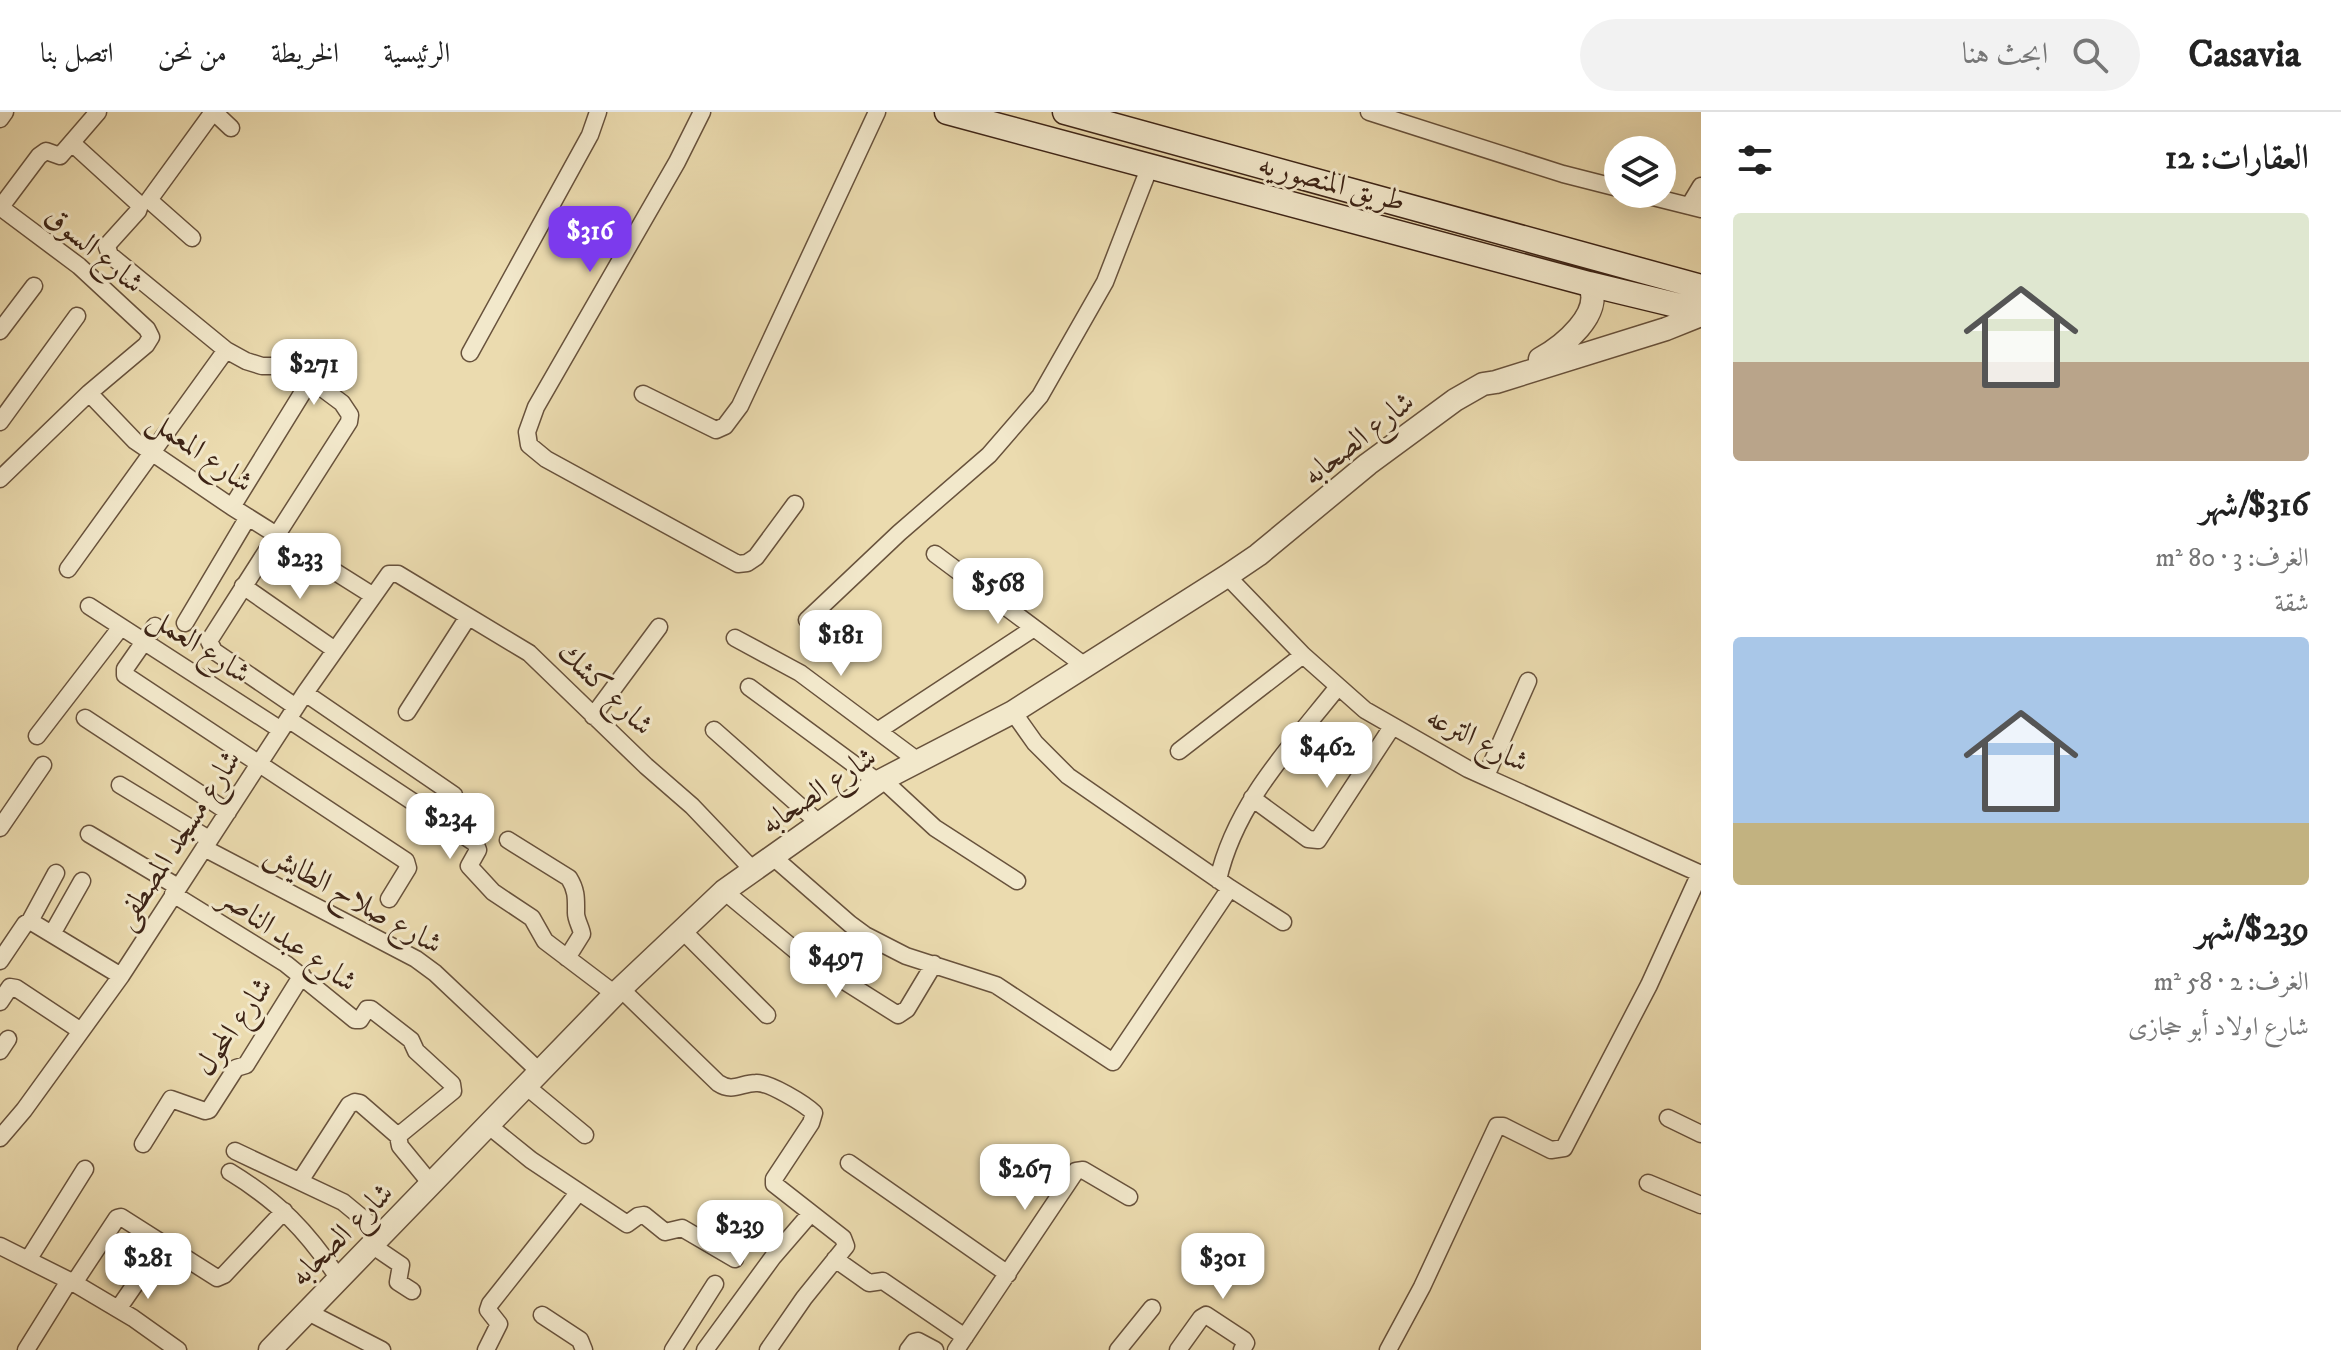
<!DOCTYPE html>
<html lang="ar">
<meta charset="utf-8">
<style>
:root{--surface:#fff;--page:#f2f2f2;--text:#222;--muted:#767676;--line:#e0e0e0;--accent:#7c3aed}
body{margin:0;font-family:"IM FELL DW Pica",Amiri,serif;background:var(--page);color:var(--text);direction:rtl;height:100vh;display:flex;flex-direction:column;font-size:30px;white-space:nowrap}
*{box-sizing:border-box;margin:0}
p{font-size:26px;color:var(--muted)}
.icon{flex:none;width:44px;height:44px;fill:none;stroke:currentColor;stroke-width:2;stroke-linecap:round;stroke-linejoin:round}
.map{position:relative;flex:1;overflow:hidden;direction:ltr}
.side{display:flex;flex-direction:column;background:var(--surface);width:640px}
.side>*{flex:none}
.controls{position:absolute;left:1604px;top:24px;display:grid;gap:16px}
.controls a{display:grid;place-items:center;width:72px;height:72px;border-radius:50%;background:var(--surface);box-shadow:0 8px 32px #0002;font-size:40px}
.price{position:absolute;translate:-50% -68px;padding:0 18px;border-radius:16px;background:#fff;color:#222;font-size:26px;line-height:52px;filter:drop-shadow(0 2px 4px #0008)}
.price::after{content:'';position:absolute;left:50%;top:48px;width:24px;height:18px;margin-left:-12px;background:inherit;clip-path:polygon(0 0,100% 0,50% 100%)}
.price.on{background:var(--accent);color:#fff}
ul{padding:0;list-style:none}
li{display:grid;align-content:center;gap:16px;height:424px;padding:0 32px}
li span{display:grid;place-items:center;height:248px;border-radius:8px;color:#555}
li>.icon{margin-inline-start:auto}
span .icon{width:144px;height:144px;fill:#fffc;stroke-width:1}
li b{font-size:34px}
h2{display:flex;justify-content:space-between;align-items:center;height:96px;padding:0 32px;font-size:34px}
header{display:flex;align-items:center;gap:48px;box-sizing:border-box;height:112px;padding:0 40px;background:var(--surface);border-bottom:2px solid var(--line)}
header strong{font-size:38px}
nav{display:flex;gap:44px;margin-inline-start:auto;font-size:28px}
.search{width:560px;height:72px;background:var(--page);display:flex;align-items:center;gap:20px;box-sizing:border-box;padding:0 28px;border-radius:44px;color:var(--muted);font-size:30px}
main{display:flex;flex:1;min-height:0}
.map>svg:first-child{display:block}
.lines{fill:none;stroke-linecap:round;stroke-linejoin:round}
.minor-casing{stroke:#68523c;stroke-width:19}
.tertiary-casing{stroke:#68523c;stroke-width:25}
.secondary-casing{stroke:#3d2416;stroke-width:27}
.minor{stroke:#f2e8cb;stroke-width:16}
.tertiary{stroke:#f2e8cb;stroke-width:22}
.secondary{stroke:#f2e8cb;stroke-width:24}
.labels{text-anchor:middle;stroke-width:6;stroke-linejoin:round;paint-order:stroke}
.street-label{font-size:30px;fill:#3d2416;stroke:#f2e8cb}
</style>
<header>
<strong>Casavia</strong>
<div class="search"><svg class="icon" aria-label="search" viewBox="0 0 24 24"><circle cx="10" cy="10" r="6"/><path d="M15 15l6 6"/></svg>ابحث هنا</div>
<nav><a>الرئيسية</a><a>الخريطة</a><a>من نحن</a><a>اتصل بنا</a></nav>
</header>
<main>
<section class="side">
<h2>العقارات: 12<svg class="icon" aria-label="filters" viewBox="0 0 24 24"><path d="M4 7h16M4 17h16"/><circle cx="9" cy="7" r="2"/><circle cx="15" cy="17" r="2"/></svg></h2>
<ul>
<li><span style="background:linear-gradient(#dfe7d0 60%,#b9a48a 0)"><svg class="icon" aria-label="home" viewBox="0 0 24 24"><path d="M3 11l9-7 9 7M6 9v11h12V9"/></svg></span><div><b>$316/شهر</b><p>الغرف: 3 · 80 m²</p><p>شقة</p></div></li>
<li><span style="background:linear-gradient(#a9c7e8 75%,#c2b280 0)"><svg class="icon" aria-label="home" viewBox="0 0 24 24"><path d="M3 11l9-7 9 7M6 9v11h12V9"/></svg></span><div><b>$239/شهر</b><p>الغرف: 2 · 58 m²</p><p>شارع اولاد أبو حجازى</p></div></li>
</ul>
</section>
<div class="map">
<svg width="1701" height="1238" viewBox="0 0 1701 1238">
<rect width="100%" height="100%" fill="#ebdbaf"/>
<filter id="stains"><feTurbulence type="fractalNoise" baseFrequency=".0025" numOctaves="4"/><feColorMatrix values="0 0 0 0 .2 0 0 0 0 .09 0 0 0 0 .02 0 0 0 .5 -.17"/></filter>
<radialGradient id="worn" r=".72"><stop offset=".6" stop-color="#630" stop-opacity="0"/><stop offset="1" stop-color="#630" stop-opacity=".3"/></radialGradient>
<g class="lines">
<defs>
<path id="minor" d="M214,0L231,16
M702,0L677,50L536,295L527,320L529,333L546,347L738,452L747,451L756,445L795,392
M1369,0L1563,62L1618,76
M0,7L5,0
M72,31L140,93L138,99L110,130L107,135L110,143L226,238L246,249L262,254H280L303,262L342,291L350,303L349,310L209,529L214,539L296,595
M1641,82L1701,97
M1689,94L1701,74
M0,95L79,154L147,217L151,225L146,233L89,281L0,367
M0,96L39,44L46,39L60,44L98,0
M192,126L149,88L213,0
M0,219L34,174
M470,241L590,23L598,0
M89,281L135,329L232,395L372,483
M643,282L716,318L725,314L740,294L877,0
M0,310L77,204
M232,395L311,267
M935,442L1085,554
M68,457L226,238
M1227,464L1303,543L1365,598L1468,657L1701,762
M243,474L335,538
M89,494L281,618
M807,508L899,421L989,343L1040,284L1105,170L1150,54
M185,511L248,405
M155,514L125,557V563L406,749L408,756L389,787
M735,526L800,561L918,649
M749,575L878,670
M305,581L454,683
M407,600L468,505
M1013,600L1035,631L1068,664L1230,776L1283,810
M593,604L659,515
M85,606L228,700
M288,607L475,731L478,738L469,754L493,780L532,806L545,829L615,882
M714,618L819,711
M879,618L1034,516
M37,624L121,515
M1179,639L1303,543
M1486,664L1528,569
M882,667L935,716L1017,769
M120,673L209,727
M1252,686L1308,727L1318,728L1392,615
M0,716L43,653
M89,722L178,775
M508,728L569,766C577,779 576,787 576,801C576,808 581,815 582,822L567,846
M204,736L416,847L435,861L540,960
M772,744L850,812L865,823L906,844L996,873L1113,950L1230,776
M1218,768C1235,692 1290,635 1337,576
M724,779L795,838L898,903L907,897L934,852
M173,782L286,852L355,908H360L367,897H371L411,928L416,939L452,972L453,979L398,1024
M30,809L56,761
M682,818L767,903
M52,822L82,769
M0,849L25,812L30,809L121,864
M621,877L718,971C733,981 741,971 756,971C769,970 805,992 814,1001L811,1011L774,1067V1072L843,1126L846,1134L804,1186L768,1238
M0,890L10,875L16,876L81,919
M0,939L8,927
M527,975L585,1023
M1668,1006L1701,1022
M489,1014L531,1048L627,1112L638,1104L644,1103L665,1120L682,1116L735,1147
M0,1026L24,998L121,864L305,581L389,462H398L529,541L646,654L692,694L753,758
M143,1032L171,987L205,999L209,998L236,956L246,953L302,863
M235,1039L343,1090L383,1123
M849,1051L1008,1162
M230,1060C279,1090 307,1119 339,1167
M300,1069L349,993L355,990L360,991L398,1024L400,1034L432,1073
M1648,1071L1701,1093
M0,1134L74,1171L133,1206L178,1238
M373,1134L401,1153L398,1170L412,1179
M835,1147L869,1171L883,1169L965,1225
M28,1148L85,1057
M74,1171L117,1106L121,1105L217,1166L224,1163L284,1099
M118,1197L145,1158
M306,1199L382,1238
M542,1203L580,1228L584,1238
M26,1238L69,1169
M486,1238L499,1212L488,1198L490,1192L578,1081
M673,1238L715,1172
M705,1238L773,1145L811,1101
M908,1238L914,1230L918,1229L935,1238
M956,1238L1076,1059L1083,1058L1129,1085
M1118,1238L1152,1196
M1178,1238L1201,1206L1206,1203L1244,1228L1246,1231L1242,1238
M1388,1238L1422,1175L1497,1014H1503L1551,1038L1564,1036L1649,873L1700,761"/>
<path id="tertiary" d="M1540,247C1562,235 1605,201 1589,172
M270,1238L615,882L724,779L878,670L1013,600L1227,464L1258,443L1368,352L1455,288L1483,272L1496,270L1666,217L1701,203"/>
<path id="secondary" d="M947,0L1589,172L1701,199
M1065,0L1701,175"/>
</defs>
<use href="#minor" class="minor-casing"/>
<use href="#tertiary" class="tertiary-casing"/>
<use href="#secondary" class="secondary-casing"/>
<use href="#minor" class="minor"/>
<use href="#tertiary" class="tertiary"/>
<use href="#secondary" class="secondary"/>
</g>
<g class="labels">
<g class="street-label">
<text transform="translate(1332 70) rotate(15)" y="10">طريق المنصوريه</text>
<text transform="translate(95 137) rotate(40)" y="10">شارع السوق</text>
<text transform="translate(1358 326) rotate(-38)" y="10">شارع الصحابه</text>
<text transform="translate(201 339) rotate(35)" y="10">شارع المعمل</text>
<text transform="translate(200 533) rotate(33)" y="10">شارع العمل</text>
<text transform="translate(606 576) rotate(44)" y="10">شارع كشك</text>
<text transform="translate(1478 627) rotate(27)" y="10">شارع الترعه</text>
<text transform="translate(818 678) rotate(-34)" y="10">شارع الصحابه</text>
<text transform="translate(177 727) rotate(-57)" y="10">شارع مسجد المصطفى</text>
<text transform="translate(354 786) rotate(29)" y="10">شارع صلاح الطايش</text>
<text transform="translate(289 827) rotate(35)" y="10">شارع عبد الناصر</text>
<text transform="translate(233 914) rotate(-55)" y="10">شارع المحول</text>
<text transform="translate(341 1122) rotate(-45)" y="10">شارع الصحابه</text>
</g>
</g>
<rect width="100%" height="100%" filter="url(#stains)"/>
<rect width="100%" height="100%" fill="url(#worn)"/>
</svg>
<div class="controls">
<a><svg class="icon" aria-label="layers" viewBox="0 0 24 24"><path d="M12 4l9 5-9 5-9-5zM3 14l9 5 9-5"/></svg></a>
</div>
<b class="price on" style="left:590px;top:162px">$316</b>
<b class="price" style="left:314px;top:295px">$271</b>
<b class="price" style="left:300px;top:489px">$233</b>
<b class="price" style="left:998px;top:514px">$568</b>
<b class="price" style="left:841px;top:566px">$181</b>
<b class="price" style="left:1327px;top:678px">$462</b>
<b class="price" style="left:450px;top:749px">$234</b>
<b class="price" style="left:836px;top:888px">$497</b>
<b class="price" style="left:1025px;top:1100px">$267</b>
<b class="price" style="left:740px;top:1156px">$239</b>
<b class="price" style="left:148px;top:1189px">$281</b>
<b class="price" style="left:1223px;top:1189px">$301</b>
</div>
</main>
